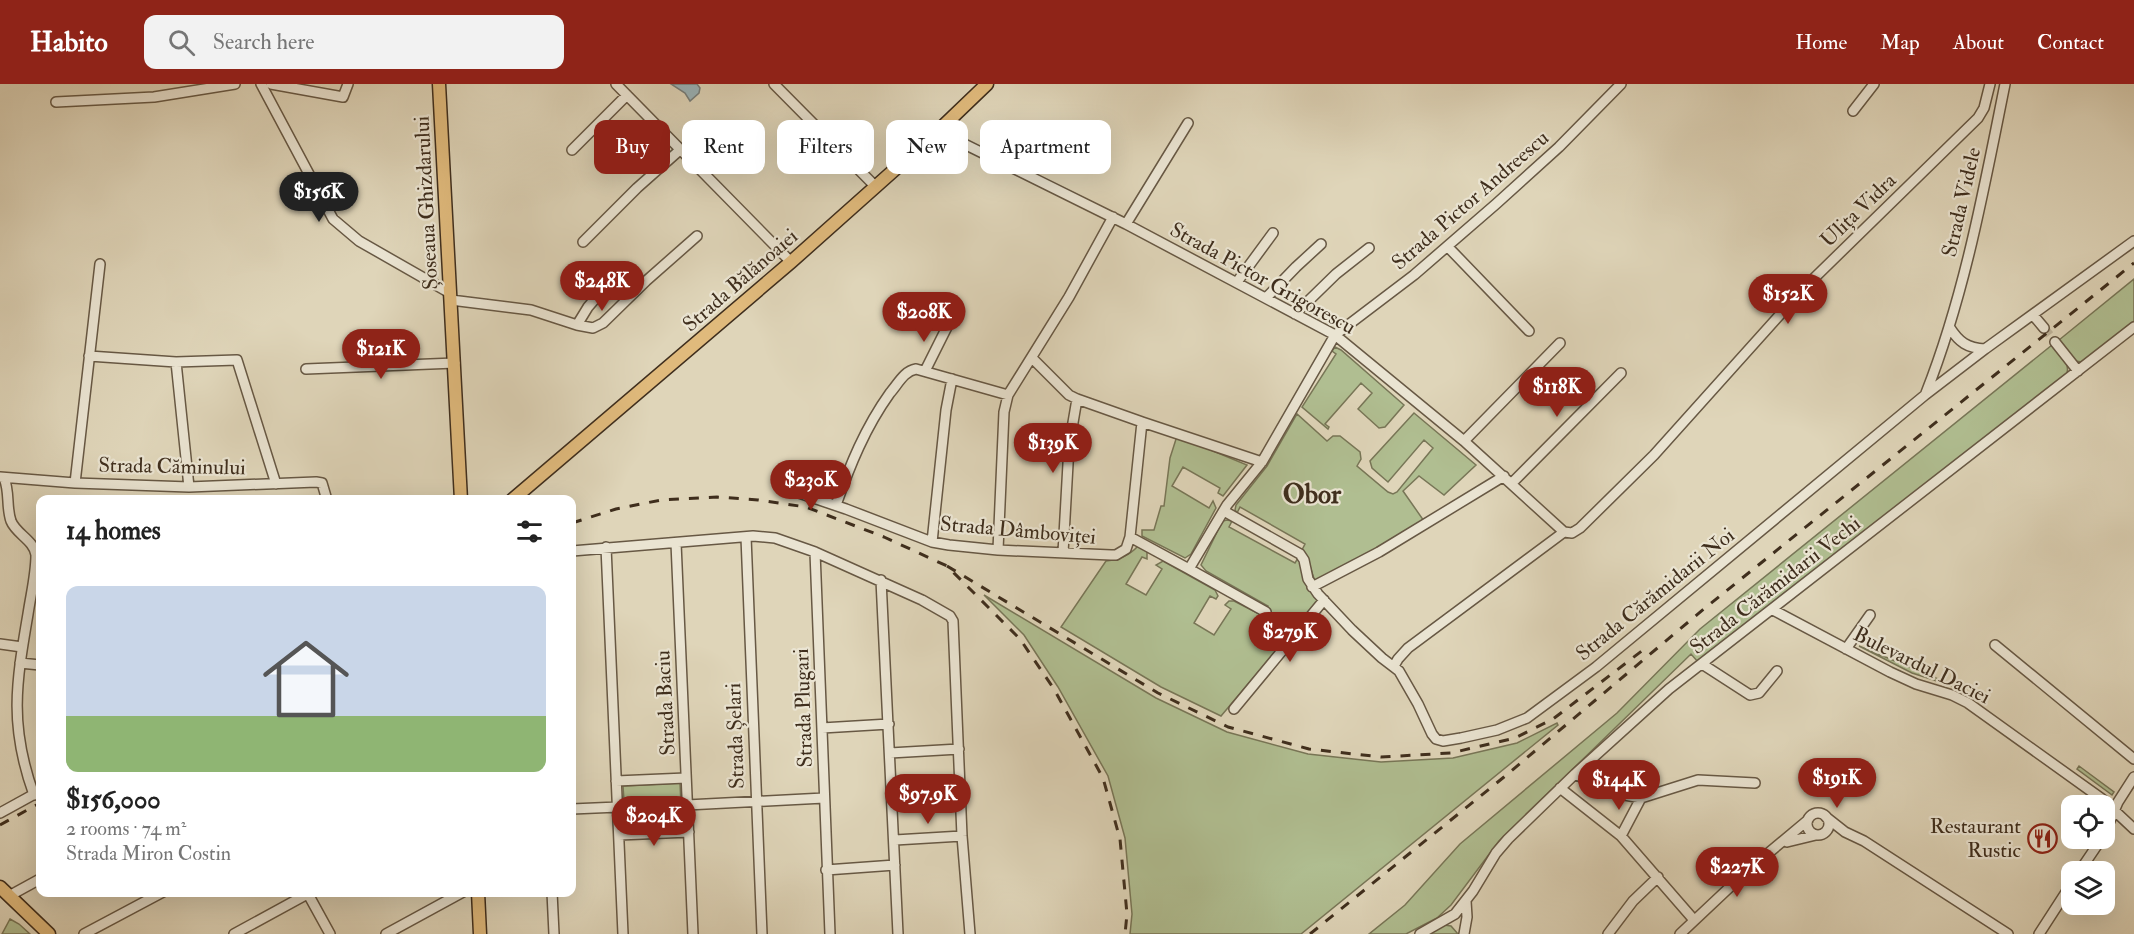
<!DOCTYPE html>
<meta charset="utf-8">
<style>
:root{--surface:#fff;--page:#f2f2f2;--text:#222;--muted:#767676;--accent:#8f2418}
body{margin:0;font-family:"IM FELL Double Pica",serif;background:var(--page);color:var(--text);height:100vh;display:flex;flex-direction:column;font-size:22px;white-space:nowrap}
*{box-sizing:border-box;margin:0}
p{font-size:20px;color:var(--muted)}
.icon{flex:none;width:33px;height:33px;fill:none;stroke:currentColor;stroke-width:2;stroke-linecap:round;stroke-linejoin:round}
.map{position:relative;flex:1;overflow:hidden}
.sheet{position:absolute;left:36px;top:411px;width:540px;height:402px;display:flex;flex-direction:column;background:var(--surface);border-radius:12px;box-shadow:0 6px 24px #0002}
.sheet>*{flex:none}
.top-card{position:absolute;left:594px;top:36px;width:570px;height:54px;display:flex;gap:12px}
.controls{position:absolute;left:2061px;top:711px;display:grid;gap:12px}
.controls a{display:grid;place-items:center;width:54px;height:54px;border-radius:12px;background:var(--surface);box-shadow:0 6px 24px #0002;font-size:30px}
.price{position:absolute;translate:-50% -51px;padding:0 14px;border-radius:21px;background:var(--accent);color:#fff;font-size:20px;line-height:39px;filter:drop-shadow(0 2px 3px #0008)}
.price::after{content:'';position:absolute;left:50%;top:36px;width:18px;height:14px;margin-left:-9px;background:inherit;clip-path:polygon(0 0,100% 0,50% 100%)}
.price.on{background:#222;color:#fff}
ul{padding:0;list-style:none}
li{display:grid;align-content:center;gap:12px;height:318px;padding:0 30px}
li span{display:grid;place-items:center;height:186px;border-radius:12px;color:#555}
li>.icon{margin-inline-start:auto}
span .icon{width:108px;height:108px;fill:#fffc;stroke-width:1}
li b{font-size:26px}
h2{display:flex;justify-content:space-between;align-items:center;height:72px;padding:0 30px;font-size:26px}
.chip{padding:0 21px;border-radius:12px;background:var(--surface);box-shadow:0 6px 24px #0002;font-size:21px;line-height:54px}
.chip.on{background:var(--accent);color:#fff}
header{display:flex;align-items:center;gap:36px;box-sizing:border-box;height:84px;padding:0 30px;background:var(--accent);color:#fff}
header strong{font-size:28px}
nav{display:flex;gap:33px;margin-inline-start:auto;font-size:21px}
.search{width:420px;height:54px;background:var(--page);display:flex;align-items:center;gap:15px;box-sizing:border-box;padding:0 21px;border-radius:12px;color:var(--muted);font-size:22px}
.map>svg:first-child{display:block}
.green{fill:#b0be91;stroke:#787657;stroke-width:1.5}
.water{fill:#9ab5bb;stroke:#767f7c;stroke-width:1.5}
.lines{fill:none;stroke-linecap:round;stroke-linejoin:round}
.minor-tunnel{stroke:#bfb49a;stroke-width:9;stroke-dasharray:9 4.5;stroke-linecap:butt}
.minor-casing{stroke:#675844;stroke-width:12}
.major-casing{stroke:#3f2e1d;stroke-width:15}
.minor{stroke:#eae4d2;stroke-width:9}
.major{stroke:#e0ba7c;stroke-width:12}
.rail{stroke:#3f2e1d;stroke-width:3;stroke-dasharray:10 10;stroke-linecap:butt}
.labels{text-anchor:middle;stroke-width:4.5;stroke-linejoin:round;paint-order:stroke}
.street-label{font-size:21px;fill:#3f2e1d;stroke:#eae4d2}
.poi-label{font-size:21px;fill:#3f2e1d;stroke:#eae4d2;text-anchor:end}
.district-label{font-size:27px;font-weight:bold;fill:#3f2e1d;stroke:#eae4d2}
</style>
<header>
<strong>Habito</strong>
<div class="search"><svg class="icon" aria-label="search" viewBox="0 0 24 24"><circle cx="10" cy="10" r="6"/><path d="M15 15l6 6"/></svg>Search here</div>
<nav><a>Home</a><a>Map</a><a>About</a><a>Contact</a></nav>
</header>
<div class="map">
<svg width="2134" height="850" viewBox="0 0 2134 850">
<rect width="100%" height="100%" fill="#dfd5b9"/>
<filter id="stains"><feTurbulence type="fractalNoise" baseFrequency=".00333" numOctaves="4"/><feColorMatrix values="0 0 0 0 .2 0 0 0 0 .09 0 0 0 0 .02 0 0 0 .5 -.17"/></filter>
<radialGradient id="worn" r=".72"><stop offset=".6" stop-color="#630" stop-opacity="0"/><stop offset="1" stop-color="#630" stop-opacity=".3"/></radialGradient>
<path class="green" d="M2134,195V237L2082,278L2075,277L2059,256Z
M2052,261C2059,270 2072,280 2066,291L1698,578L1691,570L1499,757L1451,821L1437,834L1406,850H1369L1405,821L1460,760L1617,629L1700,545Z
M1335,263L1341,266L1404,321L1385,343L1379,344L1358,325L1372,309L1361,299L1325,340L1329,343L1328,345L1302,323L1336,270L1332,267Z
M1414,329L1476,381L1444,411L1419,392L1403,407L1424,437L1376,466L1315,498L1307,472L1302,466L1305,460L1240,423L1237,429L1235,426L1236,421L1267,382L1297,330L1327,357L1333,352H1340L1360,368L1361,375L1357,382L1388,408L1393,410L1397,408L1433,364L1424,356L1388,398L1372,384L1370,377Z
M1177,352L1247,381L1223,412L1218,409L1220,404L1183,383L1172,402L1209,424L1213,417L1216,424L1191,470L1185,474L1142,452V446H1154L1161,422H1164L1170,374Z
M1227,436L1232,437L1229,443L1295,479L1298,474L1300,476L1305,497L1319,516L1221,632L1161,603L1061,543L1106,477C1119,475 1129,472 1138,462L1147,467V475L1142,473L1126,500L1146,511L1162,485L1156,481L1163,477L1215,506L1218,512L1216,515L1210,512L1194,539L1214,551L1231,525L1225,521L1229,517H1234L1263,532L1268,522L1206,487L1201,481L1220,442L1223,437Z
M984,511L1156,614L1227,648L1308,670L1381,678L1453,674L1517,659L1557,639L1558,641L1301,850H1130L1132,830L1125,754L1108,692L1058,603L1024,551Z
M1859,562L1962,605L1912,589Z
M2079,682L2114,708L2112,711L2077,685Z
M680,699L682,742L626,745L623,702Z
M10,835L19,840L30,850H2Z
M1444,841L1451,842L1458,850H1427Z"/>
<path class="water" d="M671,0H697L700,4L699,9L690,17L685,9Z"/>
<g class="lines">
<path class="minor-tunnel" d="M2044,244L2055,258"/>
<defs>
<path id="minor" d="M261,0L333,135L359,157L450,209
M271,0L343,13L348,0
M616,0L791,178
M774,0L876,103
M56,18L154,13L235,0
M1853,27L1874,0
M938,47L1126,140L1335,251L1464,357L1564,448
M572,66L627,11
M1126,140L1188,39
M583,158L637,104L681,65
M1448,163L1529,247
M1237,198L1273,149
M1266,214L1296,183L1321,160
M451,216L531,226L577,241L593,244L603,239L646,197L697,152
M1295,230L1336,190L1369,164
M2033,231L2044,244
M577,241L588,223L607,201
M1950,244C1959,258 1967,264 1985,265
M2055,258L2078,287
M89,272L176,278L237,276L276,400
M1032,274L1069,311L1077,315L1142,338L1130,453
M176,278L189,403
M306,285L455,279
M925,287L947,243
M1926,309C1965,210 1984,104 2005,0
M1142,338L1262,378
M1464,357L1560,259
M0,393L75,399L189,403L316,398L322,399L327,416
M4,394C10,408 6,423 11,437C16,450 34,456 36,471C36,490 31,510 28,530C16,600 9,642 34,711
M75,399L100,180
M1512,399L1621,289
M793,407L846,425L932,458L949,461L998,466L1111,471H1116L1126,465L1130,453L1189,485
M836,421C850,381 865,344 890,309C898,300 904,287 916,285L1008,311
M1224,427L1300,470L1304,476L1308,495L1318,510L1352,546L1382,574L1399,587L1418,620L1432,650L1436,655L1443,657L1461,654L1497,646L1527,634L1596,583L1925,311L1985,265L2134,157
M1564,448L1572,449L1580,444L1654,371L1803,205L1978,34L1984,24L1990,0
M746,453L762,850
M932,458L946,326L952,295
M676,459L693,850
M606,463L623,850
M998,466L1004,328L1008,311L1069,213L1113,133
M572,467L753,452L775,454L815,468L922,516L950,532L953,537L962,752L970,850
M815,468L830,850
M1063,469L1069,362L1077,315
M881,496L898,850
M1312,503L1379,468L1504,392
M1773,526L1890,588L1916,600L1952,611L1968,619L2102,715L2134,745
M1266,528L1189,485L1227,421L1262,378L1335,251L1414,191L1496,120L1559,63L1621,0
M0,560L22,563
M1995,561L2134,675
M1846,565L1870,531
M20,579L40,581
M1702,580L1750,611L1759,609L1777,587
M1394,582L1398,575L1408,564L1564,448
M1234,625L1324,516
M822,644L889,640
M890,669L959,665
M1575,690L1614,709L1641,714L1698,696L1755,699
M616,697L686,694
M1560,704L1621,752L1694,836
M687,721L824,714
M572,725L618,723
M0,729L40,707
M1807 740a11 11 0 1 1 22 0a11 11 0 1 1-22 0Z
M1826,733L1845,748L1864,757L2008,850
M619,751L689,748
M2104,751L2118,718L2134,693
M1621,752L1641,714
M895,756L962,752
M1787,758L1816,751
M826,786L895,781
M2079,788L2102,754
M552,808L554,850
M308,810L330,850
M9,812L40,795
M84,850L163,808
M234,850L311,808
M386,850L463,808
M1420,850L1455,830L1473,807L1496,769L1508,755L1575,690L1669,605L2134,243
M1464,850L1467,833L1466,817
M1608,850L1633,817L1658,793
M1680,850L1748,786L1808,736
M2039,850L2072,799"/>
<path id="major" d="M439,0L461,416
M512,416L791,178L938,47L987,0
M0,803L49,850
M478,808L480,850"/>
</defs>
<use href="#minor" class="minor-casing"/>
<use href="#major" class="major-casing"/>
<use href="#minor" class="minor"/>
<use href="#major" class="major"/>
<path class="rail" d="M572,439L616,425L661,416L717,413L758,416L806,423L884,453L947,482L1020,555L1054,605L1103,694L1120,755L1127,830L1125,850
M947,482L1158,609L1228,643L1309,665L1381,673L1451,669L1515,654L1553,635L1643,566
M0,741L40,719
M1310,850L1504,693L1705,524L2134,179"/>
</g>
<defs>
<symbol id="restaurant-ring" viewBox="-11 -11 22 22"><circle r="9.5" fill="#eae4d2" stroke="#8f2418" stroke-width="1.5"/><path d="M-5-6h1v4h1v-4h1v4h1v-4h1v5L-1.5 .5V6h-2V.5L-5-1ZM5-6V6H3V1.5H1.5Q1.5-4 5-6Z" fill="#8f2418"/></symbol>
</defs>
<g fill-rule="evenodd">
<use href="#restaurant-ring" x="2026" y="738" width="33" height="33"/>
</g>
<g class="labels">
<g class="street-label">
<text transform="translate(1470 116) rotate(-41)" y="7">Strada Pictor Andreescu</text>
<text transform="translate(1961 118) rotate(-77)" y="7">Strada Videle</text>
<text transform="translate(426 119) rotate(-93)" y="7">Șoseaua Ghizdarului</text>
<text transform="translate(1858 126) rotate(-44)" y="7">Ulița Vidra</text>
<text transform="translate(1263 194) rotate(29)" y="7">Strada Pictor Grigorescu</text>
<text transform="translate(740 196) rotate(-41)" y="7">Strada Bălănoaiei</text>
<text transform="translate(172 382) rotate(1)" y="7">Strada Căminului</text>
<text transform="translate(1018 446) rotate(5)" y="7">Strada Dâmboviței</text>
<text transform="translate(1775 501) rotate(-38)" y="7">Strada Cărămidarii Vechi</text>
<text transform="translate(1655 510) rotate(-39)" y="7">Strada Cărămidarii Noi</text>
<text transform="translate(1922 581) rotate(26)" y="7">Bulevardul Daciei</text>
<text transform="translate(665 619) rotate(-93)" y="7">Strada Baciu</text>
<text transform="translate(803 624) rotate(-92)" y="7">Strada Plugari</text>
<text transform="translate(735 652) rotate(-92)" y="7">Strada Șelari</text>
</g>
<g class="poi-label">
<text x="2021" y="749">Restaurant<tspan x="2021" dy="24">Rustic</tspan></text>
</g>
<g class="district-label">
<text x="1312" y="419">Obor</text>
</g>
</g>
<rect width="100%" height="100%" filter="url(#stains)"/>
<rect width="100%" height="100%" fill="url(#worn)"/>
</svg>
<div class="controls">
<a><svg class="icon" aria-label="locate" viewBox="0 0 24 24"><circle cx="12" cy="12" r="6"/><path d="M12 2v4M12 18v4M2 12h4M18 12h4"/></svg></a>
<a><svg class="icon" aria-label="layers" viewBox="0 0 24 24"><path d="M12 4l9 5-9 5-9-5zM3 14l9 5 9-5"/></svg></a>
</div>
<b class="price on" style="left:319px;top:139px">$156K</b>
<b class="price" style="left:602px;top:228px">$248K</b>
<b class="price" style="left:1788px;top:241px">$152K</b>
<b class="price" style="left:924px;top:259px">$208K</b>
<b class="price" style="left:381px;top:296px">$121K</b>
<b class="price" style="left:1557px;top:334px">$118K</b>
<b class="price" style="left:1053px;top:390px">$139K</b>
<b class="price" style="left:811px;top:427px">$230K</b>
<b class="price" style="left:1290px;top:579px">$279K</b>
<b class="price" style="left:1837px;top:725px">$191K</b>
<b class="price" style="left:1619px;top:727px">$144K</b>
<b class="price" style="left:928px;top:741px">$97.9K</b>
<b class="price" style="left:654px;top:763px">$204K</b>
<b class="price" style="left:1737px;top:814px">$227K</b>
<div class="top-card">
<a class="chip on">Buy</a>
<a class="chip">Rent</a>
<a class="chip">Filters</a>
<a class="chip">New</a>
<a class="chip">Apartment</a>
</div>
<section class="sheet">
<h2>14 homes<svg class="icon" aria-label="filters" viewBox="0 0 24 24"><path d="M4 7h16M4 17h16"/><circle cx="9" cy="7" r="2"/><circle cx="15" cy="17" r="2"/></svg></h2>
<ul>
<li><span style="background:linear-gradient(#c9d6e8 70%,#8fb573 0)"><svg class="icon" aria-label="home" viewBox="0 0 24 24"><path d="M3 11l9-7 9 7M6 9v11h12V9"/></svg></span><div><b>$156,000</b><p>2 rooms · 74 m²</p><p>Strada Miron Costin</p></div></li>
</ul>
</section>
</div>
